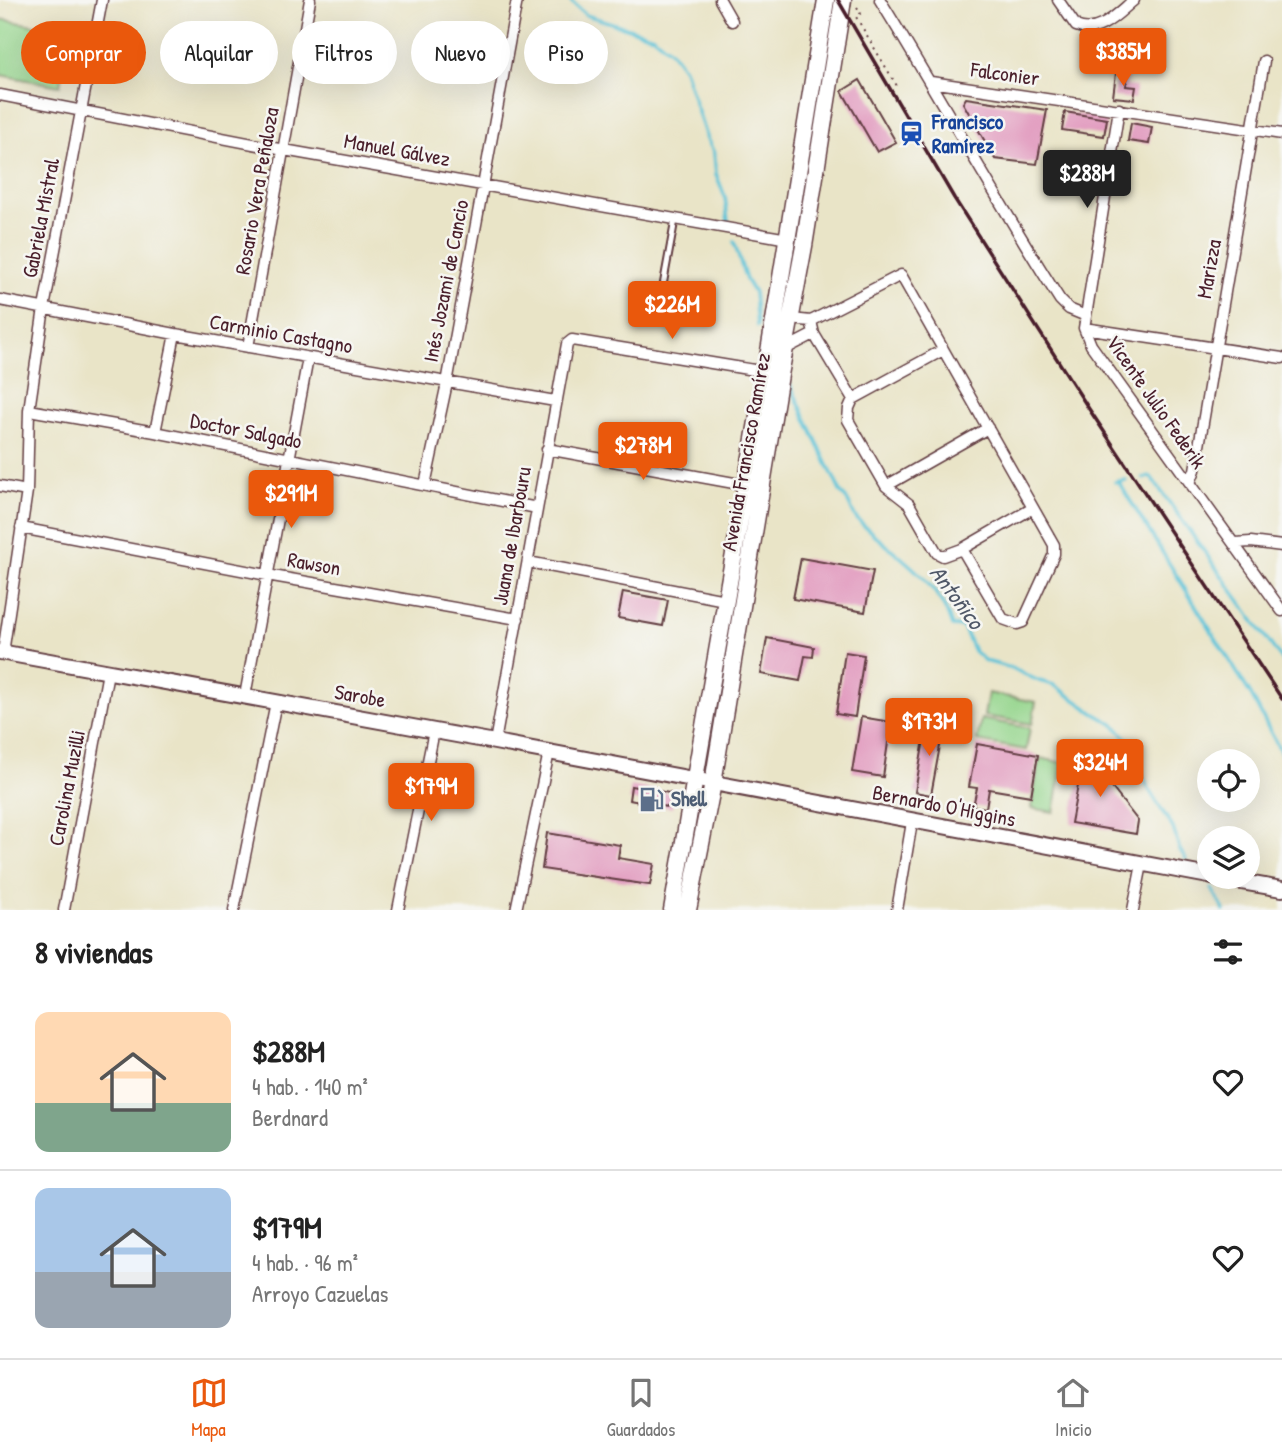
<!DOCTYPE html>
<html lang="es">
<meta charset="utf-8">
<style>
:root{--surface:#fff;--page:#f2f2f2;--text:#222;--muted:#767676;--line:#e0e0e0;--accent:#ea580c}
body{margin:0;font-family:"Patrick Hand",sans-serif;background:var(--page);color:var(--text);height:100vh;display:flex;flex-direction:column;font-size:26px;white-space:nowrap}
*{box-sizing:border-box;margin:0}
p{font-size:23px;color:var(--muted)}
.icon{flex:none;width:38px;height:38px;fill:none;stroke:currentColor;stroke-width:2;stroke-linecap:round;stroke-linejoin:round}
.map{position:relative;height:910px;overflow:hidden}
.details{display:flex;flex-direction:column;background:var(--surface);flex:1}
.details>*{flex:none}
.banner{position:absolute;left:21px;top:21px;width:700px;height:63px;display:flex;gap:14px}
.fabs{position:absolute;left:1197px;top:749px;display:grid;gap:14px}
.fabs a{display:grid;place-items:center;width:63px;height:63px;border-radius:50%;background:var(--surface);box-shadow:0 7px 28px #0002;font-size:35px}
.price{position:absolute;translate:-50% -60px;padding:0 16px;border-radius:7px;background:var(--accent);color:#fff;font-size:23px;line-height:46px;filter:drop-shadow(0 2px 4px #0008)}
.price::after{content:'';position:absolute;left:50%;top:42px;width:21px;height:16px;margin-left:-10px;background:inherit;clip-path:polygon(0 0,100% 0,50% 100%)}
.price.current{background:#222;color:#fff}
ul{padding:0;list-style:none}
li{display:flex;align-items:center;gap:21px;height:175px;padding:0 35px}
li+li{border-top:2px solid var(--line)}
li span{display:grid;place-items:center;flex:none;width:196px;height:140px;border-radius:14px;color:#555}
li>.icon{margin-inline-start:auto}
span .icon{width:84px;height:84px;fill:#fffc;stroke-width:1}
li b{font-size:30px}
h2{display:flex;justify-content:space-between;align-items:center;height:84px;padding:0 35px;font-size:30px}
.tag{padding:0 24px;border-radius:32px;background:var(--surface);box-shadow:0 7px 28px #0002;font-size:24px;line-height:63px}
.tag.current{background:var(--accent);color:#fff}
.tabs{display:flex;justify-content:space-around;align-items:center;height:98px;border-top:2px solid var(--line);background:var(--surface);font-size:19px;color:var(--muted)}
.tabs a{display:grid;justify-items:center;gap:4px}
.tabs .current{color:var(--accent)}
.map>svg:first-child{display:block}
.green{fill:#94d58c;stroke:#6f7a5c;stroke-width:2}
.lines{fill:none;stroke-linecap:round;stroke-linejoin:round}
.stream{stroke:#5bc3d8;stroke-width:3.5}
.building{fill:#e198bd}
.lane-casing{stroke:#623d42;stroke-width:9}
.street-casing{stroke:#623d42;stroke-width:13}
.secondary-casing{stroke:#623d42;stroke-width:18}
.primary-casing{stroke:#623d42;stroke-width:19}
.path{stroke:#623d42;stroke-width:2;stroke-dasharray:2 5;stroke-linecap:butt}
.lane{stroke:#fff;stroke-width:5}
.street{stroke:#fff;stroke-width:10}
.secondary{stroke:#fff;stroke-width:14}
.primary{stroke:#fff;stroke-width:16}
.rail{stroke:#4a1f2b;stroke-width:3.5}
.labels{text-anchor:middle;stroke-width:5;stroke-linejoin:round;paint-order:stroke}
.street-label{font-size:21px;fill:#4a1f2b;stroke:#f6f6f2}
.transit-label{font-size:21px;font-weight:bold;fill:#164399;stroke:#f6f6f2;text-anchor:start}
.service-label{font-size:21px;font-weight:bold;fill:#4e5e75;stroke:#f6f6f2;text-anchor:start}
.water-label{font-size:23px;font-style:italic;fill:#505868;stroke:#f6f6f2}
</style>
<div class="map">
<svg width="1282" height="910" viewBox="0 0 1282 910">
<rect width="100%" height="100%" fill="#f6f6f2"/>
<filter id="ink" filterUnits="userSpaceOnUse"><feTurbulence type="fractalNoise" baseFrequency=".0143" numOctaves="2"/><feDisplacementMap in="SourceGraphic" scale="14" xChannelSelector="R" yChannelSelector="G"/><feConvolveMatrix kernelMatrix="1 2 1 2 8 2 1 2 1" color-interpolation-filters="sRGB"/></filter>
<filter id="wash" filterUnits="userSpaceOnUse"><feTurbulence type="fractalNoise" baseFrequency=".00686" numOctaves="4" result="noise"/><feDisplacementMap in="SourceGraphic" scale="28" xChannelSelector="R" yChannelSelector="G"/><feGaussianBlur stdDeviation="1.57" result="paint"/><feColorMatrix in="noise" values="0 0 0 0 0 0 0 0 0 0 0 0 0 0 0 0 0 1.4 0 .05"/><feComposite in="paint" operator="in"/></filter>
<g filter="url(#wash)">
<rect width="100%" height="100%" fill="#e9e4c7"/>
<path class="green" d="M0,19L70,32L60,86L0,75Z
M988,693L1036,702L1032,724L984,716Z
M981,719L1030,728L1026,750L977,741Z
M1040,758L1063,763L1054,812L1031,808Z"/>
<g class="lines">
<path class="stream" d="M569,0L586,15L653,36L669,49L684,69L706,137L714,153L716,174L725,197L728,222
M734,242L746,280L754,293L757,326
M786,376L841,493C851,500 850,512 858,520C892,554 938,577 952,626L963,627L974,651L985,661L1011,668L1039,681L1054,685L1094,713L1113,724L1128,739L1148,788L1173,828L1180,850L1186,859
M1143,478L1151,477L1282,660
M1118,481L1251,695L1282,754
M1115,482L1126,480
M1212,889L1224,910"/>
</g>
<g id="blocks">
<path class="building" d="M1116,73L1128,74L1126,86L1136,87L1134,99L1113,97Z
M860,80L896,142L877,152L842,91Z
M966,98L1047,110L1037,164L995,159L963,103Z
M1065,112L1107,119L1104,136L1062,130Z
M1131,123L1152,127L1149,144L1128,141Z
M801,558L873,571L865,612L793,599Z
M623,592L668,600L663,626L618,618Z
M767,638L814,647L813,657L805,656L800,681L761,674Z
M845,652L864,655L855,717L836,714Z
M861,717L891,722L883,777L852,772Z
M927,722L944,724L931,795L915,792Z
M977,744L1038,755L1031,796L989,789L986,808L973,806L977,788L969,787Z
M1084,753L1110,757L1106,780L1138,821L1136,834L1071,823Z
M631,786L675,794L672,808L629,800Z
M547,833L620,845L618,858L654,864L650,885L542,869Z"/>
</g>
</g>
<g filter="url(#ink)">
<use href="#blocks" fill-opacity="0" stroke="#623d42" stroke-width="2"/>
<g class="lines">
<defs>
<path id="lane" d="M660,302L675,220"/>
<path id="street" d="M720,0L732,21
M880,0C942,100 997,202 1060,300L1069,309L1086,316L1084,328L1091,345L1282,611
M1058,0L1076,26C1099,36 1118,13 1134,0
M931,82L1282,134
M0,95L284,150L788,239
M0,300L175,334L555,401
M1086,316L1119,109
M791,319L811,321L901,275L1054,545V554L1023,622L1017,624L1003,619L962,549
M811,321L814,334L853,399L849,408L848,420L886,486L909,504L937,553L943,556L962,549L1033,508
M1084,328L1282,358
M248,347L310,0
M785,349L814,334
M853,399L943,350
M29,410L155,432L537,508
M155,432L175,334
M547,449L745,485
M1190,483L1195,470L1264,61
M425,485L447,383L517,0
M0,486L27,491
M886,486L988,428
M21,528L267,575L518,619
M1235,543L1251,542L1282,546
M528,562L725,600
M3,653L27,491L29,410L44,308L102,0
M245,696L308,358
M495,742L567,344L572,340L766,372
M64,910L108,672
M234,910L276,702
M398,910L434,731
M516,910L549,752
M897,910L912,822
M1133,910L1142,864"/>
<path id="secondary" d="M0,652L495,742L1209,876
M1212,877L1282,889"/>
<path id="primary" d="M672,910L766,370L826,0
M688,910L713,783L780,375L804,246L843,0"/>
</defs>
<use href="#lane" class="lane-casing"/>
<use href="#street" class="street-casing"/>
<use href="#secondary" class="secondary-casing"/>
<use href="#primary" class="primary-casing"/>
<path class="path" d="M857,7L861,13L856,17L897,86"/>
<use href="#lane" class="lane"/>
<use href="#street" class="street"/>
<use href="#secondary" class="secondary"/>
<use href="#primary" class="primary"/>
<path class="rail" d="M838,0L954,198L1089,409L1282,699"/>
</g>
</g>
<defs>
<symbol id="station-bare" viewBox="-9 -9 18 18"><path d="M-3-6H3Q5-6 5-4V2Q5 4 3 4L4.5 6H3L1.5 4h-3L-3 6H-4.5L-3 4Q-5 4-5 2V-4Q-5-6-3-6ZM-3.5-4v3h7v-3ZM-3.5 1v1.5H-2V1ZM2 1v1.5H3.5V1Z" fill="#1a4fb4" stroke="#f6f6f2" stroke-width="2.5" paint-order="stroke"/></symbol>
<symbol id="fuel-bare" viewBox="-9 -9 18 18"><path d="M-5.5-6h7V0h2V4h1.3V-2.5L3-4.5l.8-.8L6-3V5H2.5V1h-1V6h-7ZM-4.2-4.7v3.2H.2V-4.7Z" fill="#5c6f8a" stroke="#f6f6f2" stroke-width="2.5" paint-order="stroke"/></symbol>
</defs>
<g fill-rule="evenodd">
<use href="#station-bare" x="894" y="116" width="35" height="35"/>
<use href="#fuel-bare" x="634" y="782" width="35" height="35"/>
</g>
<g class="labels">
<g class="street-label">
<text transform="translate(1005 74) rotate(8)" y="7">Falconier</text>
<text transform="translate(397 150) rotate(10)" y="7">Manuel Gálvez</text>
<text transform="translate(257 191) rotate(-80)" y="7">Rosario Vera Peñaloza</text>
<text transform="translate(41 218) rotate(-79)" y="7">Gabriela Mistral</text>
<text transform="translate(1209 269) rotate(-80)" y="7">Marizza</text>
<text transform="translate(446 281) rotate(-79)" y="7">Inés Jozami de Cancio</text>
<text transform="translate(281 334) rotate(10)" y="7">Carminio Castagno</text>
<text transform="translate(1156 402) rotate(55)" y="7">Vicente Julio Federik</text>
<text transform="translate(246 431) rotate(11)" y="7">Doctor Salgado</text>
<text transform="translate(746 452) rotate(-80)" y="7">Avenida Francisco Ramírez</text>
<text transform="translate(512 536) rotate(-80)" y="7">Juana de Ibarbouru</text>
<text transform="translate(314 564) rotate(10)" y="7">Rawson</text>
<text transform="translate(360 696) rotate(10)" y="7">Sarobe</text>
<text transform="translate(67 788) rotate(-79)" y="7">Carolina Muzilli</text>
<text transform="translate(944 806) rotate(11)" y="7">Bernardo O'Higgins</text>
</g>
<g class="transit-label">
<text x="932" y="129">Francisco<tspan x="932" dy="24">Ramírez</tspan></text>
</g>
<g class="service-label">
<text x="671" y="806">Shell</text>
</g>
<g class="water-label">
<text transform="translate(957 597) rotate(53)" y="8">Antoñico</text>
</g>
</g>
</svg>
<div class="fabs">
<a><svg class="icon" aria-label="locate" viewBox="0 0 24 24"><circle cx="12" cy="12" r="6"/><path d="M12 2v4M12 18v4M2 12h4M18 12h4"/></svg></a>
<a><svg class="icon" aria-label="layers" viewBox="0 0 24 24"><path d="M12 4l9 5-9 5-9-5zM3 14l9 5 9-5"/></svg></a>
</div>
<b class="price" style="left:1123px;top:88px">$385M</b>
<b class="price current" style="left:1087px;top:210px">$288M</b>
<b class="price" style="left:672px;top:341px">$226M</b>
<b class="price" style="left:643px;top:482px">$278M</b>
<b class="price" style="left:291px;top:530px">$291M</b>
<b class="price" style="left:929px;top:758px">$173M</b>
<b class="price" style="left:1100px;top:799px">$324M</b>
<b class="price" style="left:431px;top:823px">$179M</b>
<div class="banner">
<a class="tag current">Comprar</a>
<a class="tag">Alquilar</a>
<a class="tag">Filtros</a>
<a class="tag">Nuevo</a>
<a class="tag">Piso</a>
</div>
</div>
<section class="details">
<h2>8 viviendas<svg class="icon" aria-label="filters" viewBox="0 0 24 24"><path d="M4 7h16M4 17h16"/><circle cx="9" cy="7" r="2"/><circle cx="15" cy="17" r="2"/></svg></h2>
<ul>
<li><span style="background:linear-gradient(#ffd9b3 65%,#7fa58c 0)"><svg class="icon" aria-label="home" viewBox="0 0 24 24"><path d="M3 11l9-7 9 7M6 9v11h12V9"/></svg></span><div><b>$288M</b><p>4 hab. · 140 m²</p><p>Berdnard</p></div><svg class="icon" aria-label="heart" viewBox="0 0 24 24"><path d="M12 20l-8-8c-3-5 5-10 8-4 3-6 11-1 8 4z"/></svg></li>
<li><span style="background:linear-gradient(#a9c7e8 60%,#9aa5b1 0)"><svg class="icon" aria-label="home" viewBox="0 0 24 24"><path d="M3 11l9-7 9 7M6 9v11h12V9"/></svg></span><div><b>$179M</b><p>4 hab. · 96 m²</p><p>Arroyo Cazuelas</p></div><svg class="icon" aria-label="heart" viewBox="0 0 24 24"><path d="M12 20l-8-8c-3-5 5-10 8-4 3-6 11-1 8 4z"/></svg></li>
</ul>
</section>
<nav class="tabs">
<a class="current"><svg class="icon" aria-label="map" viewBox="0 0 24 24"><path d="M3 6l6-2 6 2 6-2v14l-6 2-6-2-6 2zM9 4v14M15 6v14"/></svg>Mapa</a>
<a><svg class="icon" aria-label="saved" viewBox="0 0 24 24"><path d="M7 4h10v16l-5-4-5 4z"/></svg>Guardados</a>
<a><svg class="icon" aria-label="home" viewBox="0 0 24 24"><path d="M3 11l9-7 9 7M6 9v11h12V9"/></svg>Inicio</a>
</nav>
